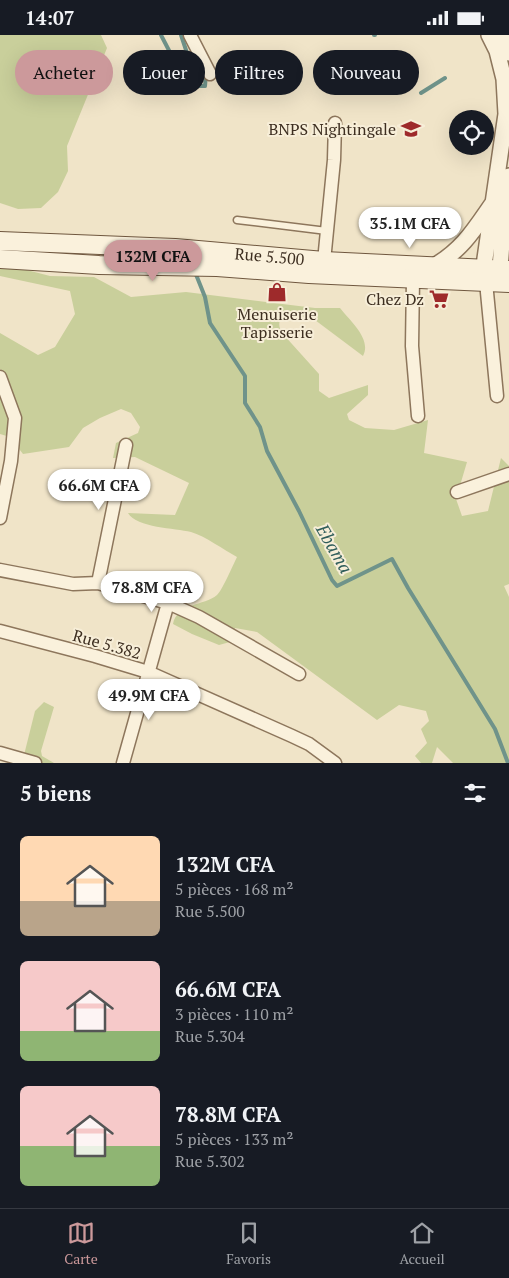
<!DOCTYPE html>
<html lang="fr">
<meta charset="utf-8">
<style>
:root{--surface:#171b24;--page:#20242c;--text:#f1f3f6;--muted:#9ea1a6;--line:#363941;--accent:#cc999b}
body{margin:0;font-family:"PT Serif",serif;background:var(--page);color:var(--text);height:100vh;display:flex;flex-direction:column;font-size:19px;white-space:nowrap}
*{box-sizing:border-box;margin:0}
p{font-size:16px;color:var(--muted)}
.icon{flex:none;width:28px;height:28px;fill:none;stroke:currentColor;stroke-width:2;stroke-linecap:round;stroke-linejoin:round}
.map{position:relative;height:728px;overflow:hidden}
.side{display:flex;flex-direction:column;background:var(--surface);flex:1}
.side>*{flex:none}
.guide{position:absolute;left:15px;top:15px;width:480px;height:45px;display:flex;gap:10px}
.fabs{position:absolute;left:449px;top:75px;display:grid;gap:10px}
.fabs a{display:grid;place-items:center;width:45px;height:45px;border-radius:50%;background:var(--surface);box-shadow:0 5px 20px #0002;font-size:25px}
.price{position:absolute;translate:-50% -42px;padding:0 11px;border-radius:18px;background:#fff;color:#222;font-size:16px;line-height:32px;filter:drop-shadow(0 1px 2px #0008)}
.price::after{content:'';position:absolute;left:50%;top:30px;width:15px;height:11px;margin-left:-8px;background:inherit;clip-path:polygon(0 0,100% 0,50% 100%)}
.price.selected{background:var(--accent);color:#111}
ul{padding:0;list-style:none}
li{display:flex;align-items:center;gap:15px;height:125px;padding:0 20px}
li span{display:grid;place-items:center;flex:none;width:140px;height:100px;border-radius:8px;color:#555}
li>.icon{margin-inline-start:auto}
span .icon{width:60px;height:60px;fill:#fffc;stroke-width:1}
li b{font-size:21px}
h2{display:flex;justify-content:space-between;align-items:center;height:60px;padding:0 20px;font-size:21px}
.tag{padding:0 18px;border-radius:22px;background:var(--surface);box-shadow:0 5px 20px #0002;font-size:18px;line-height:45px}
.tag.selected{background:var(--accent);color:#111}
.status{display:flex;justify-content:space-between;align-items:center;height:35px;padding:0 25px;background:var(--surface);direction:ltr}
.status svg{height:14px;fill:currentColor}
.tabs{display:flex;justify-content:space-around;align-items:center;height:70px;border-top:1px solid var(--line);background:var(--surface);font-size:14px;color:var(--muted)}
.tabs a{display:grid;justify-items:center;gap:2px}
.tabs .selected{color:var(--accent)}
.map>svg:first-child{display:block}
.green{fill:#c9cf9b}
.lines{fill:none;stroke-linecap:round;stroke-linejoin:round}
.stream{stroke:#6f938a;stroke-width:4}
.service-casing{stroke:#8d765c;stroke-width:9}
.minor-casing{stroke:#8d765c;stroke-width:15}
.tertiary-casing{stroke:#8d765c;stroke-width:18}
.secondary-casing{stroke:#6f573f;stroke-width:20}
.service{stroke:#faf1dc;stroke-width:6}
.minor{stroke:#faf1dc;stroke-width:12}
.tertiary{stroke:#faf1dc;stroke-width:15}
.secondary{stroke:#faf1dc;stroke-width:18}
.labels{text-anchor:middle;stroke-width:4;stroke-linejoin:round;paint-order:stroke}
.poi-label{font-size:16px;fill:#3d2e20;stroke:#f7eed8;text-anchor:end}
.street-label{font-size:16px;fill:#3d2e20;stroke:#f7eed8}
.water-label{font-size:18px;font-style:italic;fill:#2f5d5a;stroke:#f7eed8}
</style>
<div class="status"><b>14:07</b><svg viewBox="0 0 49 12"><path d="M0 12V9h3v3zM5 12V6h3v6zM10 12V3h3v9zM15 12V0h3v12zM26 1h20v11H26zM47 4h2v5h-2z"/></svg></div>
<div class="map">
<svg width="509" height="728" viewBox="0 0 509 728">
<rect width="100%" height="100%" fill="#f0e4c8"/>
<path class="green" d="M0,0H101L107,13L67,111L68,136L58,157L41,173L18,174L0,168Z
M0,228L50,241L94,242L131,262L186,257L315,273H340C350,286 372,304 363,321L315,285L310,283L286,279L281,282C278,290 279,293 283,299L319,339V356L329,363L368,350V360L347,379L349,385L365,393L394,395L428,385L424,418L467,427L456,464L462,481L488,476L501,423L509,431V549L504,551L509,562V728H453L437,712L432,728H421L415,721L427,708L421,694L429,686L426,676L399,670L377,685L257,597L235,593L230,607L219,610L192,599L173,589C177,568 204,571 217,560C222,556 233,530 237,522C224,515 205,501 191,497C175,493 137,493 128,478L175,480L189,448L135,422L113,423L116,408L138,398L140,392L131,378L121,374L100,383L83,393L69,412L23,419L10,402L0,399V347L5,340L0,334V298L38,320L55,312L75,279L70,256L0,241Z
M44,667L54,672L41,716L42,721L54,728H22L35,676Z"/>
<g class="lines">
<path class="stream" d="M161,0L175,27L177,51H205L206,39
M181,0L187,18H196
M374,0H375
M421,58L445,43
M195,237L205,262L210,288L245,341V368L260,392L267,416L299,476L332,545L337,551L392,524L408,553L495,694L508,728"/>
<defs>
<path id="service" d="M237,185L327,196"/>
<path id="minor" d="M190,0L210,39
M324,226L334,125L335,88
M413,244L412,311L418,381
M486,247L497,361
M0,342L15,383L11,426L0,483
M457,457L509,439
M0,535L73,549L98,548L168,568L199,582L299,639
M98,548L126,410
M0,596L95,621L148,637L292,701L309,709L335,728
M0,718L35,728
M123,728L168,568"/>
<path id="tertiary" d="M502,0L509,18
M434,231C462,215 474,195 492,169
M482,244L506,79L504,44L497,16L489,0
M499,246L505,169L509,141"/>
<g id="secondary">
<path id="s1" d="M0,206L175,213L324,226L509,235"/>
<path d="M0,224L99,230L217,232L309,239L509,248"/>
</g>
</defs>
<use href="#service" class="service-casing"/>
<use href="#minor" class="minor-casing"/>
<use href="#tertiary" class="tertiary-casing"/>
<use href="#secondary" class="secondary-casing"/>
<use href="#service" class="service"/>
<use href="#minor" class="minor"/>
<use href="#tertiary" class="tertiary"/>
<use href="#secondary" class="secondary"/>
</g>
<defs>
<symbol id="school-bare" viewBox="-9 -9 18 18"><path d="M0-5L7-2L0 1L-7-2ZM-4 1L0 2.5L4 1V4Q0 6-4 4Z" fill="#9e2a2b" stroke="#f7eed8" stroke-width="2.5" paint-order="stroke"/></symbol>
<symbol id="shop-bare" viewBox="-9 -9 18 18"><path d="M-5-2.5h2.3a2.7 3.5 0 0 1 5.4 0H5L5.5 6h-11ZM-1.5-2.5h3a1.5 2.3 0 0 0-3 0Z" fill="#9e2a2b" stroke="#f7eed8" stroke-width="2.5" paint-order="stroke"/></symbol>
<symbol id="supermarket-bare" viewBox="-9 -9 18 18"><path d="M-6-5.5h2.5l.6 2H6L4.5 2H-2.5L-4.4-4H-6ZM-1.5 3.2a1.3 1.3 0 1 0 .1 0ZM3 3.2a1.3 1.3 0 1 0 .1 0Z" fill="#9e2a2b" stroke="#f7eed8" stroke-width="2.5" paint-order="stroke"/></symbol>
</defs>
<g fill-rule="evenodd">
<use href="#school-bare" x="397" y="80" width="28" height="28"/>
<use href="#shop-bare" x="263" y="243" width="28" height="28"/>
<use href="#supermarket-bare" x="425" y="250" width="28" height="28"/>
</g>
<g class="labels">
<g class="poi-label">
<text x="396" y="100">BNPS Nightingale</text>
<text x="424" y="270">Chez Dz</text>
<text x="277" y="285" text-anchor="middle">Menuiserie<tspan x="277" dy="18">Tapisserie</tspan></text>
</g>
<g class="street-label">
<text dy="6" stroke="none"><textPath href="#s1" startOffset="270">Rue 5.500</textPath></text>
<text transform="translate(107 609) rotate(16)" y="6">Rue 5.382</text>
</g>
<g class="water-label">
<text transform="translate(334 514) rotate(60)" y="6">Ebama</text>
</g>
</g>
</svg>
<div class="fabs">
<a><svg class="icon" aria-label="locate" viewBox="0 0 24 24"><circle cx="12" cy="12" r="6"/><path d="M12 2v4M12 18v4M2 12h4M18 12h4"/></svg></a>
</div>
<b class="price" style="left:410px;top:214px">35.1M CFA</b>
<b class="price selected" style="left:153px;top:247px">132M CFA</b>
<b class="price" style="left:99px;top:476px">66.6M CFA</b>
<b class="price" style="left:152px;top:578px">78.8M CFA</b>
<b class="price" style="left:149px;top:686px">49.9M CFA</b>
<div class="guide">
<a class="tag selected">Acheter</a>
<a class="tag">Louer</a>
<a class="tag">Filtres</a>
<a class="tag">Nouveau</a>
</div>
</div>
<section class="side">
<h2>5 biens<svg class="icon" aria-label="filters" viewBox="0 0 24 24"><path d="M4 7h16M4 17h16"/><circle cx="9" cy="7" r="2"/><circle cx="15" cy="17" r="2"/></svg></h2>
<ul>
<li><span style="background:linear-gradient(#ffd9b3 65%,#b9a48a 0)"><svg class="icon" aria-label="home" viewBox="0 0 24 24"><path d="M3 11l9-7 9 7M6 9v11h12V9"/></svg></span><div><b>132M CFA</b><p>5 pièces · 168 m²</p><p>Rue 5.500</p></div></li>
<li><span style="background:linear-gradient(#f6c9c9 70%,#8fb573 0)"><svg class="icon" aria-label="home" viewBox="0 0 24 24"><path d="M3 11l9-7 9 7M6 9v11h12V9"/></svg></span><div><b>66.6M CFA</b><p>3 pièces · 110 m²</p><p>Rue 5.304</p></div></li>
<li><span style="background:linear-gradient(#f6c9c9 60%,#8fb573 0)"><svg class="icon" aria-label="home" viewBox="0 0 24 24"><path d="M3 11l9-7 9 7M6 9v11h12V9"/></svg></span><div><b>78.8M CFA</b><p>5 pièces · 133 m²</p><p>Rue 5.302</p></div></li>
</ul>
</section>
<nav class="tabs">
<a class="selected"><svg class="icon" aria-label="map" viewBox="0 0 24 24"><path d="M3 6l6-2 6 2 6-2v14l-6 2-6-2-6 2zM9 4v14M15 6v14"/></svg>Carte</a>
<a><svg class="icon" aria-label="saved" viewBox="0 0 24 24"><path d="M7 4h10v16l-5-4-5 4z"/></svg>Favoris</a>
<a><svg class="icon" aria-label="home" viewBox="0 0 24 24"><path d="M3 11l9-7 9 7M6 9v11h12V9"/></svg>Accueil</a>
</nav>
